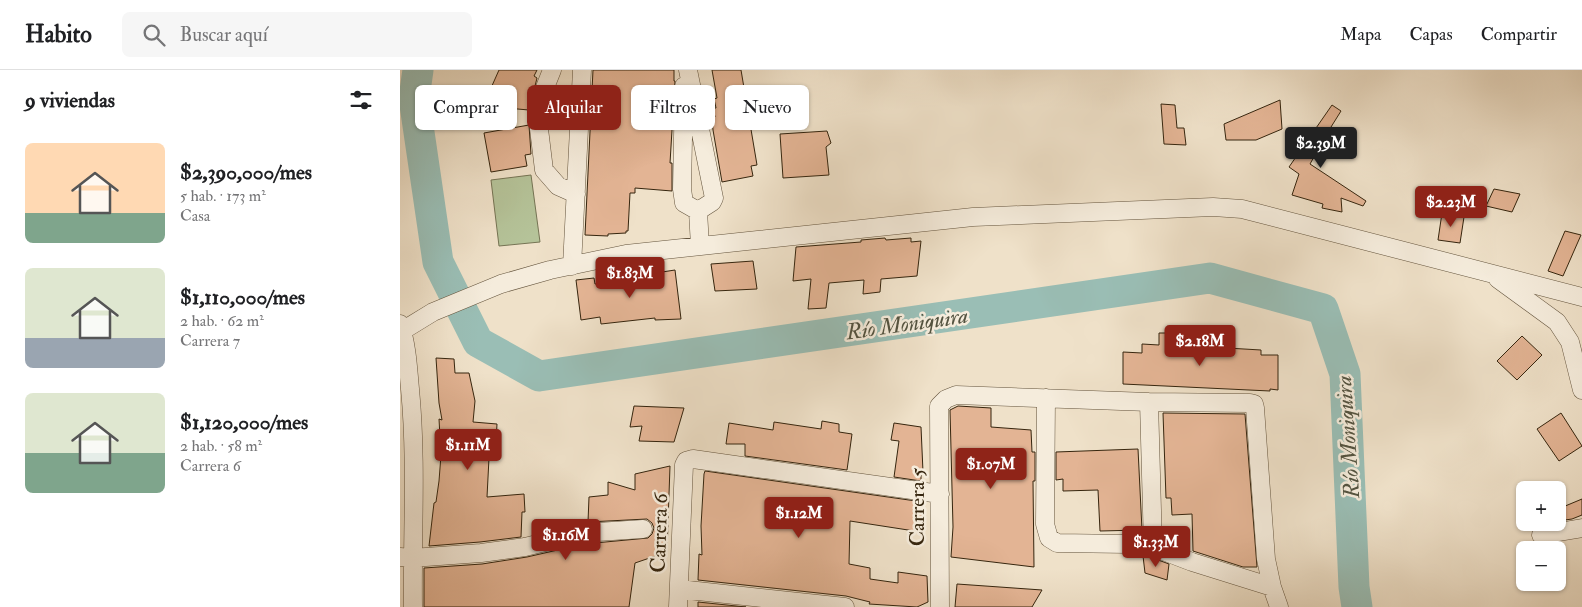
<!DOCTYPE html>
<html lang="es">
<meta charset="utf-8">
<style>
:root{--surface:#fff;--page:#f6f6f6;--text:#202124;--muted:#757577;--line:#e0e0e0;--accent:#8f2418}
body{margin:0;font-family:"IM FELL Double Pica",serif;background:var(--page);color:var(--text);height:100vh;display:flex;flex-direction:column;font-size:19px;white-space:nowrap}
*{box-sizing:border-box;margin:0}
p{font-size:16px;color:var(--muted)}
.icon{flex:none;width:28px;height:28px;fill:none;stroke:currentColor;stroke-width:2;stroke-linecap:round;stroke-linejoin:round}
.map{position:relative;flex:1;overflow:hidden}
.sheet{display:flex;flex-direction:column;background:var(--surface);width:400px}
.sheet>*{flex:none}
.hud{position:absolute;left:15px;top:15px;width:475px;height:45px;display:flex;gap:10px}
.buttons{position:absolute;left:1116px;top:411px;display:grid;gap:10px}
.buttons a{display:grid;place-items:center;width:50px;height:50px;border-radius:8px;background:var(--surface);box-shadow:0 1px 4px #0004;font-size:25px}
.price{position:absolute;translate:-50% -42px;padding:0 11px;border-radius:5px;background:var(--accent);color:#fff;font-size:16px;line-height:32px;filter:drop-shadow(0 1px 2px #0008)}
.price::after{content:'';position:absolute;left:50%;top:30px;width:15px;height:11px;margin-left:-8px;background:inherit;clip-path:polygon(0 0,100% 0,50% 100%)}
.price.current{background:#222;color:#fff}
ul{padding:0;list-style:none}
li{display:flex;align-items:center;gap:15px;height:125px;padding:0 25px}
li span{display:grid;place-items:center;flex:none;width:140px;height:100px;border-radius:8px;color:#555}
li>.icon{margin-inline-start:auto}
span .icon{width:60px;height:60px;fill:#fffc;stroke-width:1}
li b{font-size:21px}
h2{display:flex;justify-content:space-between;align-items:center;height:60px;padding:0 25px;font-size:21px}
.tag{padding:0 18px;border-radius:8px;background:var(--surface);box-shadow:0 1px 4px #0004;font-size:18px;line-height:45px}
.tag.current{background:var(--accent);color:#fff}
header{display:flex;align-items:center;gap:30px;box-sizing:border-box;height:70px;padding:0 25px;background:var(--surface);border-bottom:1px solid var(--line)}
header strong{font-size:24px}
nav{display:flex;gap:28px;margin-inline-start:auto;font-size:18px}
.search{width:350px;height:45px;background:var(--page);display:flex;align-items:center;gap:12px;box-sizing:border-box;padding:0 18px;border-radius:8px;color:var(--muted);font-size:19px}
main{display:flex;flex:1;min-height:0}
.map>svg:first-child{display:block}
.green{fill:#b5c399;stroke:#757454}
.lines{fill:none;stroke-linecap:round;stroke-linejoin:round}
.river{stroke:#9abeb5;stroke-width:31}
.building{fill:#e3b494;stroke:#35250e}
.street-casing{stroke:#64543d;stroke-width:19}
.street{stroke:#f5ecdc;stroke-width:18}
.labels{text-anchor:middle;stroke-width:5;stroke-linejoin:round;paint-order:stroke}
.street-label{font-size:21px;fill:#35250e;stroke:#f5ecdc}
.water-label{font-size:22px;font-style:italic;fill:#535340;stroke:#f5ecdc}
</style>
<header>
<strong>Habito</strong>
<div class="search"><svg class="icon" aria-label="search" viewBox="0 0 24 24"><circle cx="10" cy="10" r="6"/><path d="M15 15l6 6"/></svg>Buscar aquí</div>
<nav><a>Mapa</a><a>Capas</a><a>Compartir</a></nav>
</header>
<main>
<section class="sheet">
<h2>9 viviendas<svg class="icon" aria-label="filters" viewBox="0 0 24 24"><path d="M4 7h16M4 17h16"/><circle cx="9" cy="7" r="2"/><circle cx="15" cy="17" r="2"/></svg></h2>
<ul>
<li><span style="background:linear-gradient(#ffd9b3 70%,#7fa58c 0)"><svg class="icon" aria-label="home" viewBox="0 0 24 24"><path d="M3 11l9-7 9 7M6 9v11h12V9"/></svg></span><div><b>$2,390,000/mes</b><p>5 hab. · 173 m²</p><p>Casa</p></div></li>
<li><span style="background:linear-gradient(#dfe7d0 70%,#9aa5b1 0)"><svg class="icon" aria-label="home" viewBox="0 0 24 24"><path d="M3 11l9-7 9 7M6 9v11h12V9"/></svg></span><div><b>$1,110,000/mes</b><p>2 hab. · 62 m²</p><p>Carrera 7</p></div></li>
<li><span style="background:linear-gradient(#dfe7d0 60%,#7fa58c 0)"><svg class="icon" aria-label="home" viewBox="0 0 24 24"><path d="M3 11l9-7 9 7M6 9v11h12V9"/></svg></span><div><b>$1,120,000/mes</b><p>2 hab. · 58 m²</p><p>Carrera 6</p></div></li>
</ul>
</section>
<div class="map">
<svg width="1182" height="537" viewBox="0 0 1182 537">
<rect width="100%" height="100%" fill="#efe1c9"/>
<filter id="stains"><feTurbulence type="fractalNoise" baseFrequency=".004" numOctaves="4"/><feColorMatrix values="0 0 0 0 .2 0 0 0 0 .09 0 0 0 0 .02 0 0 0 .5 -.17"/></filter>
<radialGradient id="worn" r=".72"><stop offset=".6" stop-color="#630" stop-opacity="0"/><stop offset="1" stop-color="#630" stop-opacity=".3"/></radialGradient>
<path class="green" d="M131,105L140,172L99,176L91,110Z"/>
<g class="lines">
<path class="river" d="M18,0L14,28L38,192L78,272L139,306L810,208L923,239L945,304L954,517L957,537"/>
</g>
<path class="building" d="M99,0H137L134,6L137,8L129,40L83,36Z
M193,0H274V11H275L270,93H272V121L235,118V123H230L228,161H226V163L208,164V166L185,165Z
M312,0H341L357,95L351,96L353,106L322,112L313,60L312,48L315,47L313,38H316L314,29L317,28Z
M880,30L882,59L856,70H826L824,54Z
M761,34L775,35L777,58H784L786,75L764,74Z
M932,35L941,41L931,57L943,65L935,76L924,69L910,94L966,131L963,136L941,128L942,142L922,138L923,134L892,125L899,104L889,97Z
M129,55L131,84L125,85L127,96L91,102L84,63Z
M427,61L431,73L426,77L429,105L383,108L380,64Z
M1094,119L1120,124L1112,142L1086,136Z
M1042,143L1064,147L1060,173L1038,170Z
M1165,161L1181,165L1163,206L1148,201Z
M485,168L486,170L511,168V172L521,171L517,206L481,209L480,222L463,224L464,210L429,213L426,238L408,239L411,209L393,211L396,177L461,172V170Z
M353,191L357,219L315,221L311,194Z
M275,200L281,249L255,250V248L201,254L200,247L181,250L176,210L194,208L195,214L249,207V204Z
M759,263H776V275L861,280V285H878V320L870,319V321L723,314V282L742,283V274L759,275Z
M1122,266L1142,285L1117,310L1097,291Z
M36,288L54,289L55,303H69L75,331L73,352L97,354L96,372L98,373V388H89L87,427L124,424L125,442H122L121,467L80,472L29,476L34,433L36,432L39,411L41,385L39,349L42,350L39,333Z
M234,336L284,338L274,372L239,371L242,356L230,357Z
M558,336L591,338V357L631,360L632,382H635V411H633L634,497L551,487L553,457L550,340Z
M763,343L845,344L857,497H843L793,481L792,444L772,445L771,428H766Z
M1161,343L1182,376L1159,391L1137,359Z
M422,351L439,354V362L452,364L447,400L345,386V374H326L329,353L373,360L374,352L421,359Z
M494,353L521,357L523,402H521V411L494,407L499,371L491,370Z
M738,379L742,460L700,461L698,420L663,421V409L656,410V382Z
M270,396L267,482L235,493L229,537H24V498L82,494L127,487L184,474L248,468L252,464L254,458L252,453L247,449L188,452L189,427L208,425V412L235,420V404Z
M305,401L523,432L521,462L450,451L449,494L470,498V509L498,513V502L527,506L528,532L517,537L469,534L470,532L446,526L298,510L299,484L302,485L301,456L304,404Z
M1182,429V445L1172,449L1158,451V439Z
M743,486L750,487L769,494L767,510L745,503Z
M557,514L642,520L632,537H555Z
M298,532L346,537H298Z"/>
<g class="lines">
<defs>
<path id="street" d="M152,0L144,20L139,59L144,100L158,116L176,124
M288,0L314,128L312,132L298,141
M284,16L282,119L284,133L298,141
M298,141L300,176
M172,196L182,0
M1098,209L1157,252L1170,272L1182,320
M0,254C7,275 8,297 10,319C17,391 12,464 13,537
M2,261L33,242L101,214L150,200L226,184L573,147L813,137L842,139L1182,227
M646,328L645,454L649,468L657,473L728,474L753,477L792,492L872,517
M749,332L753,477
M1141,465L1182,458
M0,487L12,488L81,483L125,477L182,463L243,459
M279,519L445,537
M278,537L284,395L286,391L293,389L540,424
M540,537L539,336L546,329L556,325L749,332L850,333L854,334L855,338L866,489L872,517L879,537"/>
</defs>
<use href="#street" class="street-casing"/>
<use href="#street" class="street"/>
</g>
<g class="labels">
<g class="street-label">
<text transform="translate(517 437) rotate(-90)" y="7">Carrera 5</text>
<text transform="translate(259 463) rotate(-88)" y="7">Carrera 6</text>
</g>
<g class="water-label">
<text transform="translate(507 253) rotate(-8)" y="8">Río Moniquira</text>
<text transform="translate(947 367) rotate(-94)" y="8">Río Moniquira</text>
</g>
</g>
<rect width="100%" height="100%" filter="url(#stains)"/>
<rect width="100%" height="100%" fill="url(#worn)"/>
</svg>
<div class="buttons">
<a>+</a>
<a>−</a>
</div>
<b class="price current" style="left:921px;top:99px">$2.39M</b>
<b class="price" style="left:1051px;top:158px">$2.23M</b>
<b class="price" style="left:230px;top:229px">$1.83M</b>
<b class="price" style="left:800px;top:297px">$2.18M</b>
<b class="price" style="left:68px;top:401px">$1.11M</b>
<b class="price" style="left:591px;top:420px">$1.07M</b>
<b class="price" style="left:399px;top:469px">$1.12M</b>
<b class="price" style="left:166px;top:491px">$1.16M</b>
<b class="price" style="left:756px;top:498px">$1.33M</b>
<div class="hud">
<a class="tag">Comprar</a>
<a class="tag current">Alquilar</a>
<a class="tag">Filtros</a>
<a class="tag">Nuevo</a>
</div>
</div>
</main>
